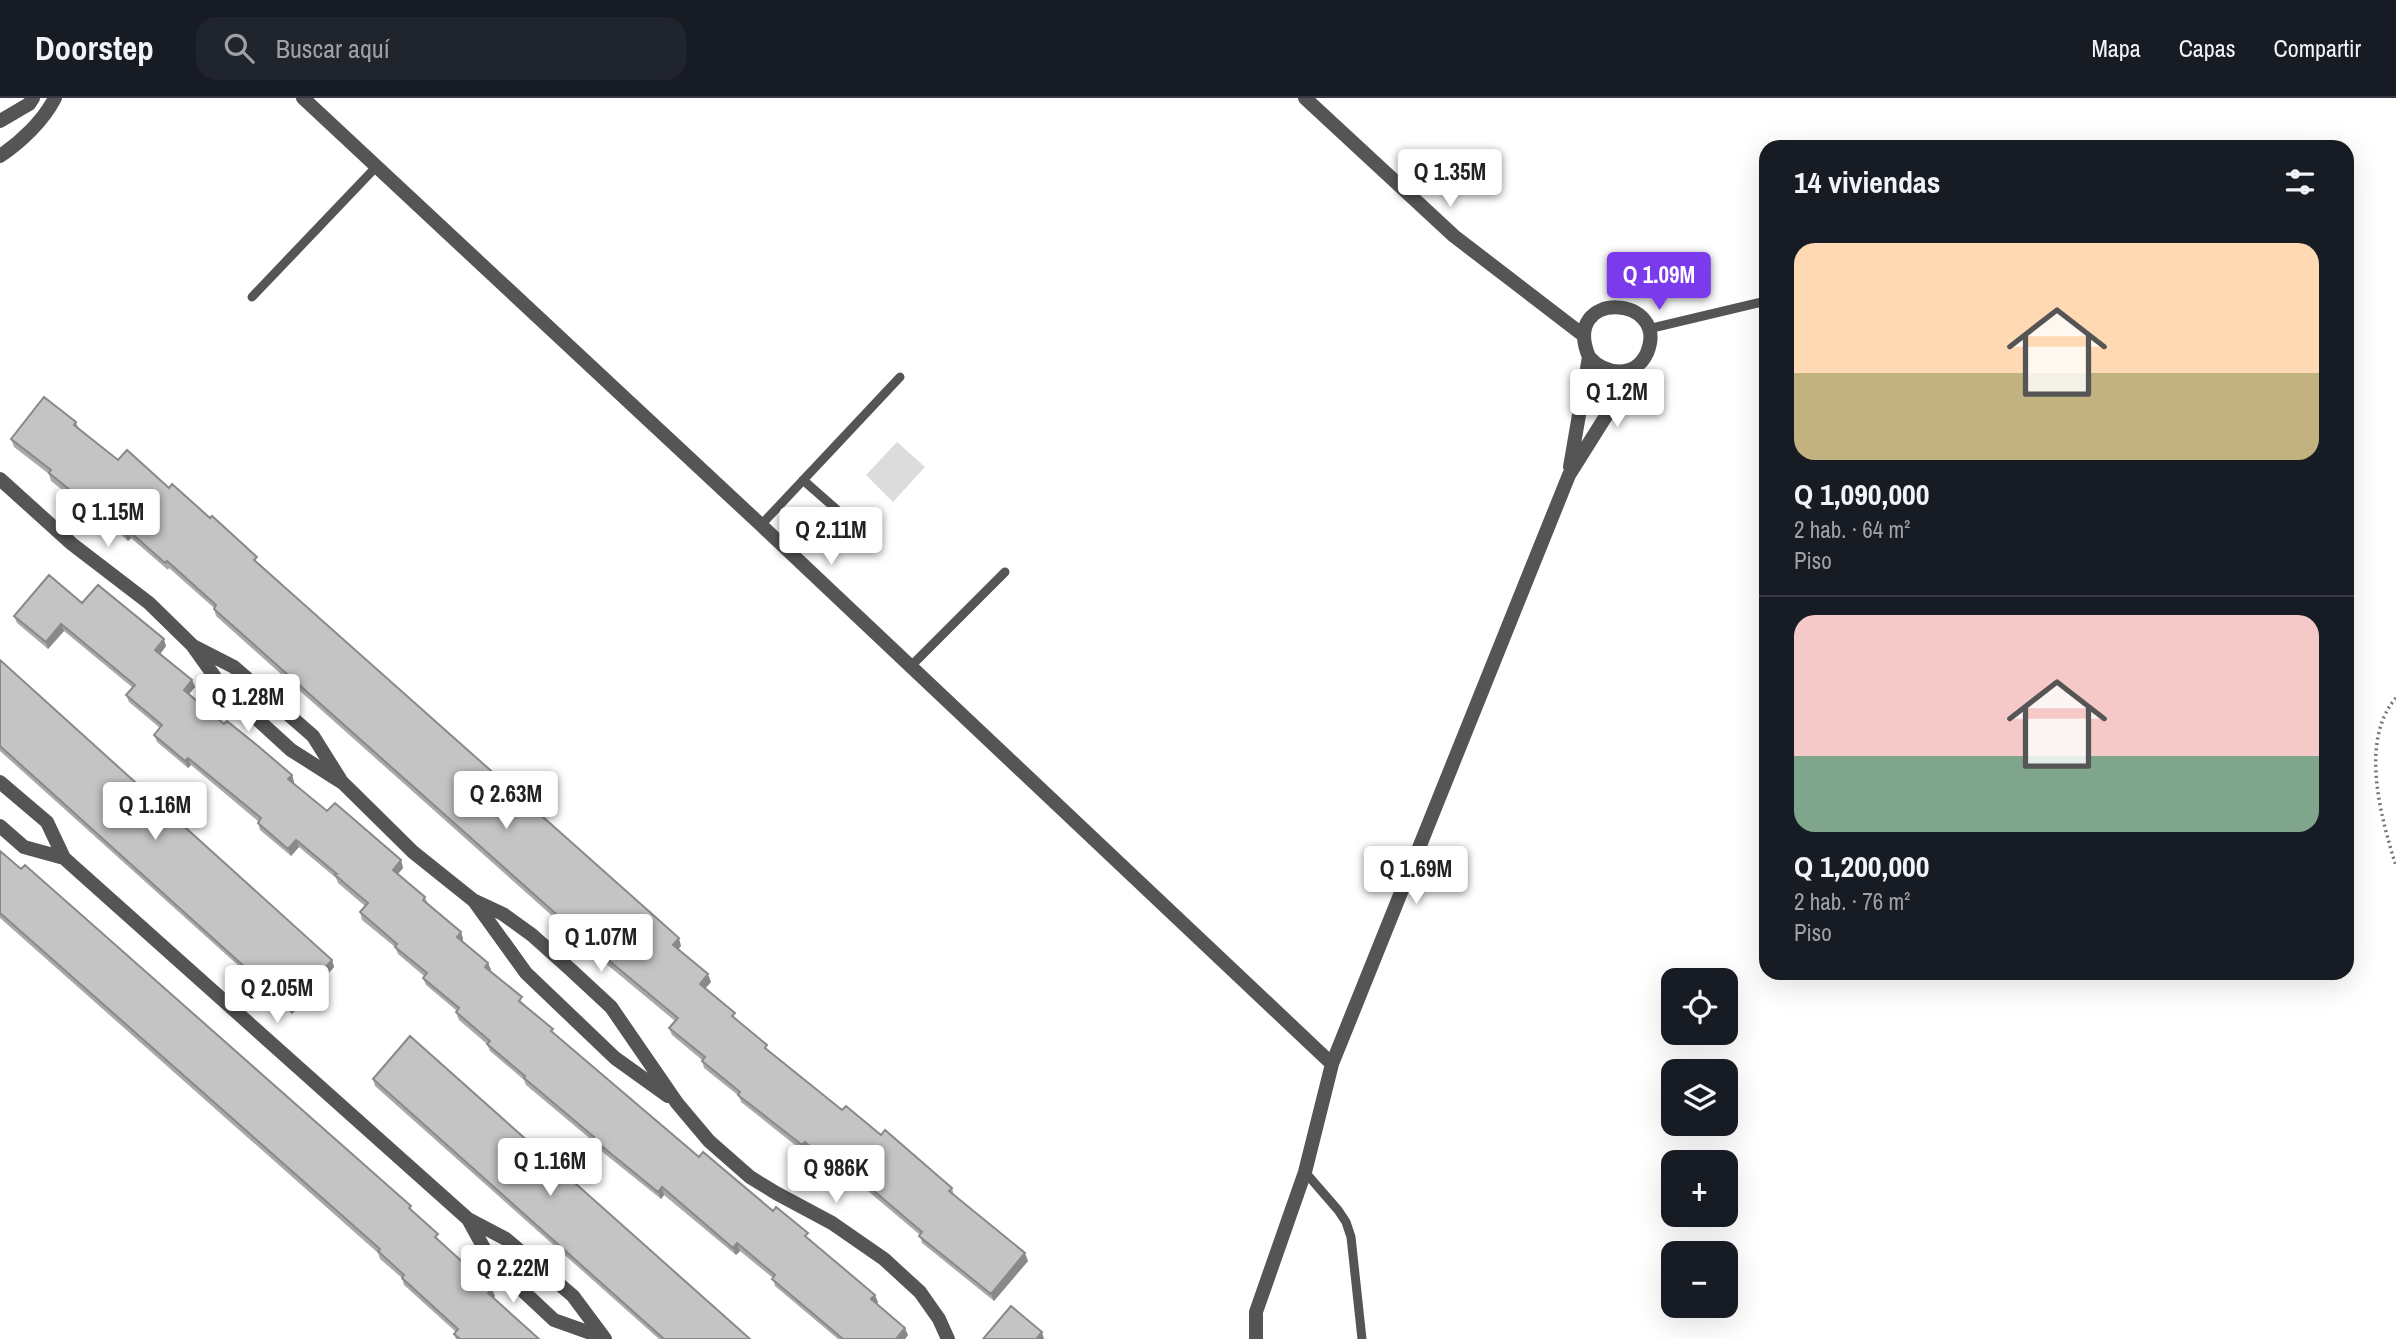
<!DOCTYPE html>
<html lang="es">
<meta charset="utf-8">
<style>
:root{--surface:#171b24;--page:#20242c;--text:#f1f3f6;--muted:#9ea1a6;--line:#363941;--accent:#7c3aed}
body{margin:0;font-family:"Archivo Narrow",sans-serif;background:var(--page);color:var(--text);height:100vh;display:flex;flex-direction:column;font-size:26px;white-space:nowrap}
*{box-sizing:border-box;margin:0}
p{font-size:23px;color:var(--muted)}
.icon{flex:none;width:38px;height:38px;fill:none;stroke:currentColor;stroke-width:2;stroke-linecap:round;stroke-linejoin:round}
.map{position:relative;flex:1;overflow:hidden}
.drawer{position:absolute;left:1759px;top:42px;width:595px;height:840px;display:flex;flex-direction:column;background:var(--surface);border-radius:21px;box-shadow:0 7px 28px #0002}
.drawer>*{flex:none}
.buttons{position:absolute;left:1661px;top:870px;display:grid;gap:14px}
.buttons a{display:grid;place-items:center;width:77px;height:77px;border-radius:14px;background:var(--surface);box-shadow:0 7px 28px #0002;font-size:35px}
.price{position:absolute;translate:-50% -60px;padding:0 16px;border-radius:7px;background:#fff;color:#222;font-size:23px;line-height:46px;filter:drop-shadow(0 2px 4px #0008)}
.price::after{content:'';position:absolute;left:50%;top:42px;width:21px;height:16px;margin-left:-10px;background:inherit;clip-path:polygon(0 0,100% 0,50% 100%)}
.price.current{background:var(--accent);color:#fff}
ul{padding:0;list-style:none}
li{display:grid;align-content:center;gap:14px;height:371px;padding:0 35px}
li+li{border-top:2px solid var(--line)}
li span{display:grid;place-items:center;height:217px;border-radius:21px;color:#555}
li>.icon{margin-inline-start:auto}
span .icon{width:126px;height:126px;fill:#fffc;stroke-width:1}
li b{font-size:30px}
h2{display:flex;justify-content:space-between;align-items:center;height:84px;padding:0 35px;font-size:30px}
header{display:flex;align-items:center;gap:42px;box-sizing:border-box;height:98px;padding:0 35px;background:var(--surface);border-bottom:2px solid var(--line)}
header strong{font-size:33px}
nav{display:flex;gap:38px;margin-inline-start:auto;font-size:24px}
.search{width:490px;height:63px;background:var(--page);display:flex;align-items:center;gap:18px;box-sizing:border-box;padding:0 24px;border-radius:21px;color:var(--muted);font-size:26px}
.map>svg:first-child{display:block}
.green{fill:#dcdcdc}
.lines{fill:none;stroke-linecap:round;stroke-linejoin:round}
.path{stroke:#777;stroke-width:3.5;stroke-dasharray:2 3.5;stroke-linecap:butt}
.service{stroke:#555;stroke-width:9}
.minor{stroke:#555;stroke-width:14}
.wall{fill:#a9a9a9}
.shaded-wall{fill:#898989}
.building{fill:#c4c4c4;stroke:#898989;stroke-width:2}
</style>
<header>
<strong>Doorstep</strong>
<div class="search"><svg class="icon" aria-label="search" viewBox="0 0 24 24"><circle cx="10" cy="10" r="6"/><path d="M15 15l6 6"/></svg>Buscar aquí</div>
<nav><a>Mapa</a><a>Capas</a><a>Compartir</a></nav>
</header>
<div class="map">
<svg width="2396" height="1241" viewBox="0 0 2396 1241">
<rect width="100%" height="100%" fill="#fff"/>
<path class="green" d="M897,344L925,369L893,404L866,377Z"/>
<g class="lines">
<path class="path" d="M2396,600C2359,642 2381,720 2396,768"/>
<path class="service" d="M252,199L376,69
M1648,231L1766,203
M803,382L852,425
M761,427L900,279
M910,569L1005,474
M1305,1074L1338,1112L1346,1124L1351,1139L1362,1241"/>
<path class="minor" d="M303,0L761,427L1332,966
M1305,0L1454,138L1583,237
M0,23L29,6L33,0
M0,58C21,44 43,23 55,0
M1570,369L1589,259C1560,190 1671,197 1647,255C1635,281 1605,277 1589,259
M0,381L72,446L149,505L192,547L222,589L291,652L343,685L413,754L473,802L503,816L532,837L570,871L611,909L677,1005L709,1043L750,1079L776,1095L832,1125L884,1161L920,1194L939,1221L948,1241
M195,549L234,569L313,638L340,681
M0,684L47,724L64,760L468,1121L506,1141L573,1198L605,1241
M0,728L24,749L64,760
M474,803L526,875L615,960L668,998
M468,1121L491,1163L554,1222L602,1239
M1256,1241V1214L1305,1074L1332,966L1569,377L1638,267"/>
</g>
<path class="wall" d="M76,324L79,331L118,362L169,390L260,466L681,848L678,851L711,884L705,890L769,953L842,1012L881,1037L952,1090L954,1097L1028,1163L994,1203L922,1145L920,1137L849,1077L845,1082L808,1051L805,1055L741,1004L739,998L704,970L702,962L672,937L669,930L675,923L604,864L216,518L214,510L169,470L168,472L131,440L128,443L85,405L83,408L51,383L49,376L14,349L11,341Z
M82,505L166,548L160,556L192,582L195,589L189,596L224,626L292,677L294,684L293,685L327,713L401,762L403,770L398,776L425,799L428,806L461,834L463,841L462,843L488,865L491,872L490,873L555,936L699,1059L773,1113L810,1142L878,1204L877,1206L908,1237L905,1241H838L775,1188L773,1180L740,1153L736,1157L664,1097L661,1101L595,1048L594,1044L526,987L524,982L490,953L487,946L459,922L456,914L457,913L426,887L423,880L424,878L398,856L395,849L362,822L360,814L365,808L338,785L336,780L299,749L291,758L260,732L258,725L259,724L191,667L188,670L157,644L154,637L160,630L129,604L126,597L133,590L64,533L48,551L17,525L14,518Z
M0,562L332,862L334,869L292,916L0,653Z
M0,753L413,1114L441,1144L495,1198L493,1200L539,1241H456L454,1236L456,1234L404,1187L402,1180L380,1161L378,1155L0,820Z
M373,981L750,1241H659L375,988Z"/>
<path class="shaded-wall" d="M83,398L85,405L83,408L81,401Z
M129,433L131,440L128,443L125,436Z
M61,526L64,533L48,551L46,544Z
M164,541L166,548L158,559L155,552Z
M192,582L195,589L186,600L184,592Z
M188,660L191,667L188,670L185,663Z
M292,677L294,684L291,688L288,681Z
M296,742L299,749L291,758L288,751Z
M401,762L403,770L395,779L393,772Z
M461,834L463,841L459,846L457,839Z
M679,840L681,848L676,854L673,847Z
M332,862L334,869L292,916L289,909Z
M488,865L491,872L488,876L485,869Z
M708,876L711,884L703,893L700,886Z
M805,1044L808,1051L805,1055L802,1047Z
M847,1070L849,1077L845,1082L843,1075Z
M662,1089L664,1097L661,1101L658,1094Z
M737,1145L740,1153L736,1157L733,1150Z
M1025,1155L1028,1163L994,1203L991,1196Z
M492,1191L495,1198L491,1203L488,1195Z
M875,1197L878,1204L874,1209L871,1201Z
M905,1230L908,1237L905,1241H896Z
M1042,1234L1044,1241H1036Z"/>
<path class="building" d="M44,299L76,324L74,327L118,362L127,352L169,390L172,386L210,420L212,418L257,459L254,462L679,840L673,847L708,876L700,886L735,915L732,918L767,947L765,950L842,1012L846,1008L881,1037L885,1032L952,1090L949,1093L1025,1155L991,1196L919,1138L922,1134L847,1070L843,1075L805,1044L802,1047L738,997L740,994L702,963L705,959L669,930L678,920L601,856L214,511L216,507L167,463L165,465L129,433L125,436L83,398L81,401L49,375L51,372L11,341Z
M49,477L82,505L98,487L164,541L155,552L192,582L184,592L224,626L227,623L258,648L292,677L288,681L327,713L335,705L401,762L393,772L425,799L423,802L461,834L457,839L488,865L485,869L522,899L519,903L553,931L551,933L699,1059L703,1054L773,1113L776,1109L808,1135L805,1138L875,1197L871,1201L905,1230L896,1241H843L772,1181L775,1177L737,1145L733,1150L662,1089L658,1094L593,1041L594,1039L524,980L525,978L487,946L490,943L456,914L459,910L423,880L427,875L395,849L397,846L360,814L368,805L335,777L337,776L296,742L288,751L258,725L261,720L188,660L185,663L154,637L162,627L126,597L135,587L61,526L46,544L14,518Z
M0,562L332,862L289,909L0,648Z
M0,753L21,771L25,767L411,1108L409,1110L438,1136L435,1139L492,1191L488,1195L539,1241H460L454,1236L458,1231L402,1180L404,1177L378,1153L380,1151L0,815Z
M410,938L750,1241H664L373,981Z
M1011,1208L1042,1234L1036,1241H983Z"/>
</svg>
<div class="buttons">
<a><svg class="icon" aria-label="locate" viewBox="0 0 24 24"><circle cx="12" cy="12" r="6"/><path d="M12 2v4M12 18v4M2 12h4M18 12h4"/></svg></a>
<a><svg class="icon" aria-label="layers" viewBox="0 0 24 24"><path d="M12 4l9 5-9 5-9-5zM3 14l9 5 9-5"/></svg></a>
<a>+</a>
<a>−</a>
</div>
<b class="price" style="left:1450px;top:111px">Q 1.35M</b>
<b class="price current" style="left:1659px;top:214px">Q 1.09M</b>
<b class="price" style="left:1617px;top:331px">Q 1.2M</b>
<b class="price" style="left:108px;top:451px">Q 1.15M</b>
<b class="price" style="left:831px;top:469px">Q 2.11M</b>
<b class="price" style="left:248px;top:636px">Q 1.28M</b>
<b class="price" style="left:506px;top:733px">Q 2.63M</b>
<b class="price" style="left:155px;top:744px">Q 1.16M</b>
<b class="price" style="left:1416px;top:808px">Q 1.69M</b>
<b class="price" style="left:601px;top:876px">Q 1.07M</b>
<b class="price" style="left:277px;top:927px">Q 2.05M</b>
<b class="price" style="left:550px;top:1100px">Q 1.16M</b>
<b class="price" style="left:836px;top:1107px">Q 986K</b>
<b class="price" style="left:513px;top:1207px">Q 2.22M</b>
<section class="drawer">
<h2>14 viviendas<svg class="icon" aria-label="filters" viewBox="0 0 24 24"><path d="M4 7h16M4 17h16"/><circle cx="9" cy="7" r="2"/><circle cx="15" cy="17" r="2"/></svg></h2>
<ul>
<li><span style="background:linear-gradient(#ffd9b3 60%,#c2b280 0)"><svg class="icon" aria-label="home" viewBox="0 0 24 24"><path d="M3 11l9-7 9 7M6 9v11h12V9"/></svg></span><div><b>Q 1,090,000</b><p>2 hab. · 64 m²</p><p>Piso</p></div></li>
<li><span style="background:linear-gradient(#f6c9c9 65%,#7fa58c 0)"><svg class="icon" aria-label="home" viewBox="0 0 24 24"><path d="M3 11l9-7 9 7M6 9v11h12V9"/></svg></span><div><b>Q 1,200,000</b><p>2 hab. · 76 m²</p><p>Piso</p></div></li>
</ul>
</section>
</div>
